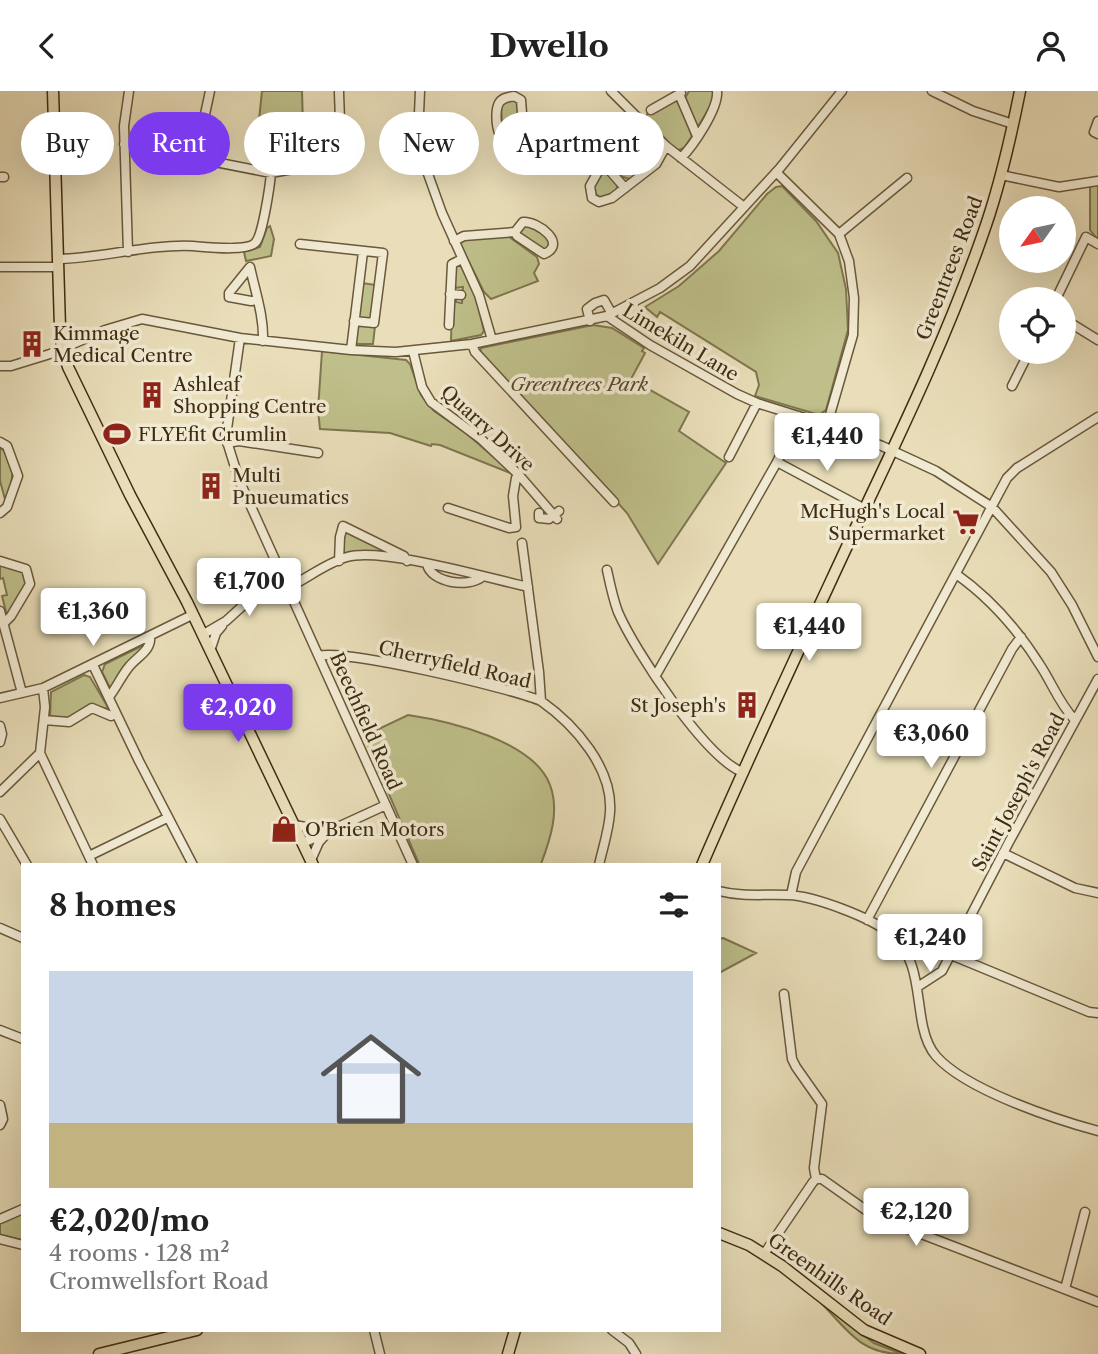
<!DOCTYPE html>
<meta charset="utf-8">
<style>
:root{--surface:#fff;--page:#f2f2f2;--text:#222;--muted:#767676;--accent:#7c3aed}
body{margin:0;font-family:"Libre Caslon Text",serif;background:var(--page);color:var(--text);height:100vh;display:flex;flex-direction:column;font-size:26px;white-space:nowrap}
*{box-sizing:border-box;margin:0}
p{font-size:23px;color:var(--muted)}
.icon{flex:none;width:38px;height:38px;fill:none;stroke:currentColor;stroke-width:2;stroke-linecap:round;stroke-linejoin:round}
.map{position:relative;flex:1;overflow:hidden}
.drawer{position:absolute;left:21px;top:772px;width:700px;height:469px;display:flex;flex-direction:column;background:var(--surface);border-radius:0px;box-shadow:0 7px 28px #0002}
.drawer>*{flex:none}
.guide{position:absolute;left:21px;top:21px;width:700px;height:63px;display:flex;gap:14px}
.needle{width:46px;rotate:237deg}
.tools{position:absolute;left:999px;top:105px;display:grid;gap:14px}
.tools a{display:grid;place-items:center;width:77px;height:77px;border-radius:50%;background:var(--surface);box-shadow:0 7px 28px #0002;font-size:35px}
.price{position:absolute;translate:-50% -60px;padding:0 16px;border-radius:7px;background:#fff;color:#222;font-size:23px;line-height:46px;filter:drop-shadow(0 2px 4px #0008)}
.price::after{content:'';position:absolute;left:50%;top:42px;width:21px;height:16px;margin-left:-10px;background:inherit;clip-path:polygon(0 0,100% 0,50% 100%)}
.price.current{background:var(--accent);color:#fff}
ul{padding:0;list-style:none}
li{display:grid;align-content:center;gap:14px;height:371px;padding:0 28px}
li span{display:grid;place-items:center;height:217px;border-radius:0px;color:#555}
li>.icon{margin-inline-start:auto}
span .icon{width:126px;height:126px;fill:#fffc;stroke-width:1}
li b{font-size:30px}
h2{display:flex;justify-content:space-between;align-items:center;height:84px;padding:0 28px;font-size:30px}
.tag{padding:0 24px;border-radius:32px;background:var(--surface);box-shadow:0 7px 28px #0002;font-size:24px;line-height:63px}
.tag.current{background:var(--accent);color:#fff}
header{display:flex;justify-content:space-between;align-items:center;height:91px;padding:0 28px;background:var(--surface);font-size:32px;font-weight:700}
.map>svg:first-child{display:block}
.green{fill:#bebf8a;stroke:#7e764e;stroke-width:2}
.lines{fill:none;stroke-linecap:round;stroke-linejoin:round}
.minor-casing{stroke:#6a583c;stroke-width:11}
.major-casing{stroke:#3f2c12;stroke-width:13}
.minor{stroke:#f1ead2;stroke-width:8}
.major{stroke:#e9deb9;stroke-width:10}
.labels{text-anchor:middle;stroke-width:7;stroke-linejoin:round;paint-order:stroke}
.street-label{font-size:19px;fill:#3f2c12;stroke:#f1ead2}
.poi-label{font-size:19px;fill:#3f2c12;stroke:#f1ead2;text-anchor:start}
.park-label{font-size:19px;font-style:italic;fill:#58492a;stroke:#f1ead2}
</style>
<header><svg class="icon" aria-label="back" viewBox="0 0 24 24"><path d="M15 5l-7 7 7 7"/></svg>Dwello<svg class="icon" aria-label="person" viewBox="0 0 24 24"><circle cx="12" cy="8" r="4"/><path d="M4 21q1-7 8-7t8 7"/></svg></header>
<div class="map">
<svg width="1098" height="1263" viewBox="0 0 1098 1263">
<rect width="100%" height="100%" fill="#e9deb9"/>
<filter id="stains"><feTurbulence type="fractalNoise" baseFrequency=".00286" numOctaves="4"/><feColorMatrix values="0 0 0 0 .2 0 0 0 0 .09 0 0 0 0 .02 0 0 0 .5 -.17"/></filter>
<radialGradient id="worn" r=".72"><stop offset=".6" stop-color="#630" stop-opacity="0"/><stop offset="1" stop-color="#630" stop-opacity=".3"/></radialGradient>
<path class="green" d="M262,0H302L304,71L267,75L274,43L258,39Z
M689,0H714V9L699,34H696L684,9Z
M513,8L519,14L521,47L513,52L503,47L501,17L502,12Z
M674,9L680,12L692,45L684,57L676,60L643,29L649,21Z
M637,33L661,55L653,73L631,89L618,84L610,69L613,60Z
M593 95a12 12 0 1 1 24 0a12 12 0 1 1-24 0Z
M1098,93V149L1090,139V94Z
M782,95L816,130L838,162L846,198L848,239L826,319L819,324L755,305L759,294L756,281L660,221L657,226L645,216L679,195L719,160L767,103L776,96Z
M528,133L549,147L551,152L544,160L522,145L520,138Z
M270,135L274,148L271,165L246,170L244,161L260,156L267,137Z
M508,145L537,166L539,173L534,182L538,190L491,208L484,201L460,153L461,148Z
M460,173L476,205L484,240L481,244L451,250L452,209L456,207V211L462,212L463,196L454,197L456,176Z
M362,192L376,194L373,229L357,227Z
M357,233L375,235L373,253H354Z
M593,234L612,237L644,257L642,260L645,262L631,288L689,321L679,340L726,372L658,473L627,422L480,261L481,257Z
M322,260L406,269L410,273L421,304L434,320L466,342L513,383L440,354L432,353L431,355L390,342L320,338L318,319Z
M0,356C19,370 12,393 6,412L0,390Z
M346,439L396,463L369,461L342,464L343,444Z
M0,472L23,479L28,488L26,497L7,525L2,505L7,504L3,487L0,488Z
M148,552L111,599L102,581L105,573Z
M84,584L90,586L109,618L90,614L70,628L50,626L51,601Z
M408,624C449,630 534,650 550,694C560,720 550,749 541,773H419L364,645Z
M723,847L756,862L719,882V848Z
M23,1120L22,1149L0,1144V1131Z
M821,1212L874,1252L902,1263C860,1263 848,1239 821,1212Z"/>
<g class="lines">
<defs>
<path id="minor" d="M420,0L418,45L428,83L442,122L479,204L492,249
M611,0L666,55L744,116
M932,0L973,20L1013,33
M679,3L697,45
M514,5L521,9L524,49C499,70 492,25 499,12C502,7 508,6 514,5Z
M651,19L681,2
M636,27L612,56L590,95L592,107L599,111L612,107L656,73L666,55
M1098,30L1094,41L1098,43
M124,53L271,82L331,71C344,58 339,18 339,0
M196,65L210,0
M681,67C693,55 719,17 717,0
M604,73L625,97
M776,81L839,143L849,170L854,207L853,244L827,334
M1001,84L1059,96L1098,90
M0,86H4
M839,143L907,87
M454,150L464,145L515,141L523,131C538,130 568,153 544,163L517,145L515,141
M300,153L383,162L374,232L354,230
M128,161L124,35L129,0
M58,168C103,167 148,153 193,155C206,156 249,161 256,151C263,142 270,94 271,82
M0,176H58
M450,203L461,204
M1056,208L1086,146L1098,153
M258,209L251,210L229,206V202L250,176C255,200 264,225 263,250
M607,225L650,254L737,303L757,312L827,334L882,355L936,380L992,416L1051,481L1072,514L1098,566
M1064,228L1098,249
M590,230L587,218L595,212L604,209L612,223
M449,234L452,173L462,168
M472,253L475,261L614,411
M351,259L363,161
M413,260L422,296L431,311L481,348L519,384L557,428
M0,275H11L50,263L105,239L142,228L240,247L351,259L396,261L472,253L607,225L660,197L690,175L780,77L842,0
M1012,295L1029,261
M227,338L240,247
M225,344L239,389L413,774
M0,351L7,355L18,385L7,416L0,422
M227,352L239,350L318,362
M729,366L757,312
M777,371L865,418
M448,417L509,437L516,436L513,405L516,387L519,384
M539,422V427L549,428L559,420
M522,452L539,581L541,610C575,634 613,677 610,721C609,739 603,756 599,774
M0,470L26,478L30,493L11,525L4,532
M339,470L340,446L343,435L404,465L407,470
M427,473C431,492 468,497 482,486
M607,479C610,493 613,508 618,521C635,560 704,665 742,681
M956,483C990,507 1018,539 1040,574C1052,592 1059,612 1074,628
M289,496C308,487 326,472 347,466C382,456 488,487 528,496
M0,520L22,602
M202,544L226,530L281,480
M210,560L216,542L222,535
M319,565C342,557 514,598 541,610
M93,574L139,670L193,774
M656,584L777,371L799,325
M109,606C116,597 121,586 128,577C136,566 152,560 150,545
M0,607L43,597L192,524
M44,629L69,631L92,617L111,625L116,622
M0,635L2,643L0,651
M40,662L93,774
M0,701L40,662L45,616L43,597
M0,728L27,774
M294,734L329,740
M303,752L386,714
M1003,762L1075,797L1098,802
M89,765L167,727
M311,769L319,751L327,742
M719,800C742,806 764,803 788,804C814,805 870,826 891,843C919,866 916,904 923,936C925,945 929,957 936,965C966,999 1054,1028 1098,1040
M791,804L796,781L1007,387L1017,377L1098,326
M867,829L1012,558L1021,546
M0,837L23,847
M951,864L1089,921L1098,922
M919,895L942,880L1009,751L1098,588
M784,903L792,968L796,976L822,1013L814,1077L816,1088
M0,939L23,948
M0,1014L3,1028L0,1034
M0,1128L23,1118
M0,1148L23,1154
M764,1163L813,1091L816,1088H822L870,1122L885,1129L1098,1211
M1065,1198L1085,1121
M374,1239L380,1263
M612,1239L629,1252L636,1263"/>
<path id="major" d="M53,0L60,237L62,258L68,276L130,404L187,511L313,774
M702,774C751,660 804,548 856,436C903,337 951,237 986,134C1001,90 1011,45 1020,0
M719,1142L749,1154L782,1175L864,1239L920,1263
M99,1263L197,1239
M508,1263L515,1239"/>
</defs>
<use href="#minor" class="minor-casing"/>
<use href="#major" class="major-casing"/>
<use href="#minor" class="minor"/>
<use href="#major" class="major"/>
</g>
<defs>
<symbol id="building-bare" viewBox="-9 -9 18 18"><path d="M-4-6H4V6H1V3H-1V6H-4ZM-2.5-4.3h1.7v1.8h-1.7ZM.8-4.3h1.7v1.8H.8ZM-2.5-1h1.7V.8h-1.7ZM.8-1h1.7V.8H.8Z" fill="#8f2418" stroke="#f1ead2" stroke-width="2.5" paint-order="stroke"/></symbol>
<symbol id="stadium-bare" viewBox="-9 -9 18 18"><path d="M0-5a6.5 5 0 1 0 0 10a6.5 5 0 1 0 0-10ZM-3.5-1.8h7v3.6h-7Z" fill="#8f2418" stroke="#f1ead2" stroke-width="2.5" paint-order="stroke"/></symbol>
<symbol id="supermarket-bare" viewBox="-9 -9 18 18"><path d="M-6-5.5h2.5l.6 2H6L4.5 2H-2.5L-4.4-4H-6ZM-1.5 3.2a1.3 1.3 0 1 0 .1 0ZM3 3.2a1.3 1.3 0 1 0 .1 0Z" fill="#8f2418" stroke="#f1ead2" stroke-width="2.5" paint-order="stroke"/></symbol>
<symbol id="shop-bare" viewBox="-9 -9 18 18"><path d="M-5-2.5h2.3a2.7 3.5 0 0 1 5.4 0H5L5.5 6h-11ZM-1.5-2.5h3a1.5 2.3 0 0 0-3 0Z" fill="#8f2418" stroke="#f1ead2" stroke-width="2.5" paint-order="stroke"/></symbol>
</defs>
<g fill-rule="evenodd">
<use href="#building-bare" x="13" y="234" width="38" height="38"/>
<use href="#building-bare" x="133" y="285" width="38" height="38"/>
<use href="#stadium-bare" x="98" y="324" width="38" height="38"/>
<use href="#building-bare" x="192" y="376" width="38" height="38"/>
<use href="#supermarket-bare" x="947" y="412" width="38" height="38"/>
<use href="#building-bare" x="728" y="595" width="38" height="38"/>
<use href="#shop-bare" x="265" y="719" width="38" height="38"/>
</g>
<g class="labels">
<g class="street-label">
<text transform="translate(949 177) rotate(-69)" y="7">Greentrees Road</text>
<text transform="translate(681 251) rotate(31)" y="7">Limekiln Lane</text>
<text transform="translate(488 337) rotate(42)" y="7">Quarry Drive</text>
<text transform="translate(455 573) rotate(13)" y="7">Cherryfield Road</text>
<text transform="translate(366 630) rotate(66)" y="7">Beechfield Road</text>
<text transform="translate(1018 701) rotate(-62)" y="7">Saint Joseph's Road</text>
<text transform="translate(830 1188) rotate(35)" y="7">Greenhills Road</text>
</g>
<g class="poi-label">
<text x="53" y="249">Kimmage<tspan x="53" dy="22">Medical Centre</tspan></text>
<text x="173" y="300">Ashleaf<tspan x="173" dy="22">Shopping Centre</tspan></text>
<text x="138" y="350">FLYEfit Crumlin</text>
<text x="232" y="391">Multi<tspan x="232" dy="22">Pnueumatics</tspan></text>
<text x="945" y="427" text-anchor="end">McHugh's Local<tspan x="945" dy="22">Supermarket</tspan></text>
<text x="726" y="621" text-anchor="end">St Joseph's</text>
<text x="305" y="745">O'Brien Motors</text>
</g>
<g class="park-label">
<text x="579" y="300">Greentrees Park</text>
</g>
</g>
<rect width="100%" height="100%" filter="url(#stains)"/>
<rect width="100%" height="100%" fill="url(#worn)"/>
</svg>
<div class="tools">
<a><svg class="needle" viewBox="-14 -14 28 28"><path d="M0-13l5 13h-10z" fill="#e53935"/><path d="M0 13l5-13h-10z" fill="#767676"/></svg></a>
<a><svg class="icon" aria-label="locate" viewBox="0 0 24 24"><circle cx="12" cy="12" r="6"/><path d="M12 2v4M12 18v4M2 12h4M18 12h4"/></svg></a>
</div>
<b class="price" style="left:827px;top:382px">€1,440</b>
<b class="price" style="left:249px;top:527px">€1,700</b>
<b class="price" style="left:93px;top:557px">€1,360</b>
<b class="price" style="left:809px;top:572px">€1,440</b>
<b class="price current" style="left:238px;top:653px">€2,020</b>
<b class="price" style="left:931px;top:679px">€3,060</b>
<b class="price" style="left:930px;top:883px">€1,240</b>
<b class="price" style="left:916px;top:1157px">€2,120</b>
<div class="guide">
<a class="tag">Buy</a>
<a class="tag current">Rent</a>
<a class="tag">Filters</a>
<a class="tag">New</a>
<a class="tag">Apartment</a>
</div>
<section class="drawer">
<h2>8 homes<svg class="icon" aria-label="filters" viewBox="0 0 24 24"><path d="M4 7h16M4 17h16"/><circle cx="9" cy="7" r="2"/><circle cx="15" cy="17" r="2"/></svg></h2>
<ul>
<li><span style="background:linear-gradient(#c9d6e8 70%,#c2b280 0)"><svg class="icon" aria-label="home" viewBox="0 0 24 24"><path d="M3 11l9-7 9 7M6 9v11h12V9"/></svg></span><div><b>€2,020/mo</b><p>4 rooms · 128 m²</p><p>Cromwellsfort Road</p></div></li>
</ul>
</section>
</div>
